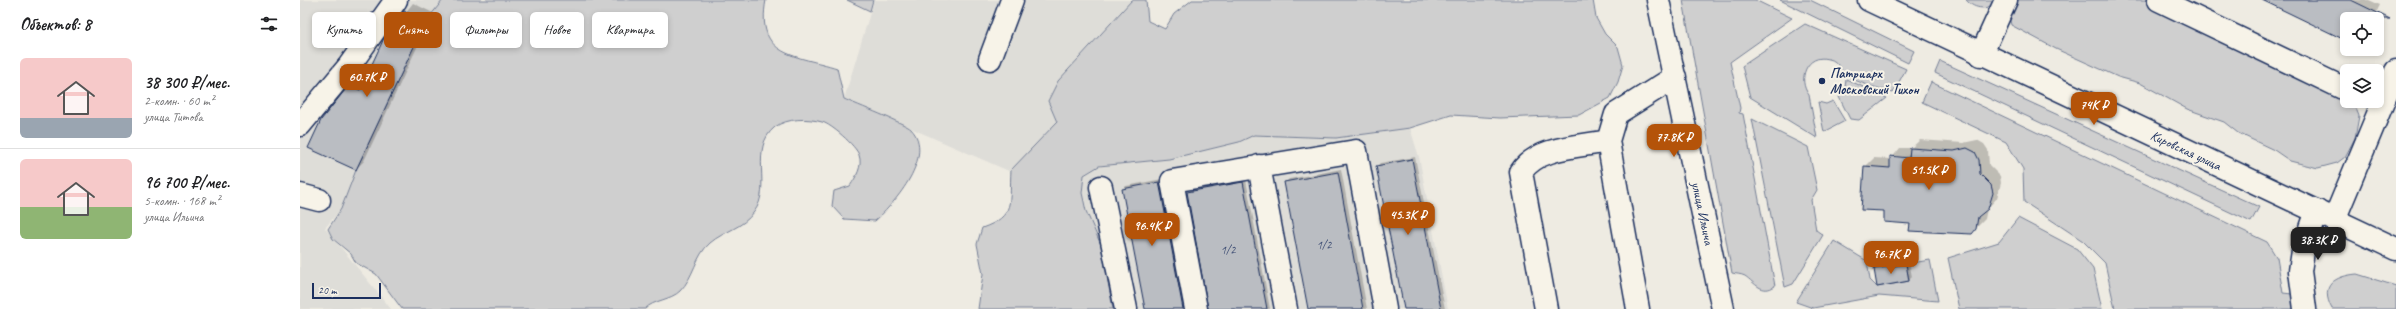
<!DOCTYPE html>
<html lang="ru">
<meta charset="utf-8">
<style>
:root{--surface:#fff;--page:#f6f6f6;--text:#202124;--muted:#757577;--line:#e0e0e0;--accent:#b45309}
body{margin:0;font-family:Caveat,sans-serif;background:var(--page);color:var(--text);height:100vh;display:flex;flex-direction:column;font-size:15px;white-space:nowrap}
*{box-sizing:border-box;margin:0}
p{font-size:13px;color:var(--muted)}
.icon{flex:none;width:22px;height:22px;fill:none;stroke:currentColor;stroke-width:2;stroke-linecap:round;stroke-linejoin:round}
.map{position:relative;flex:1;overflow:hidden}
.sheet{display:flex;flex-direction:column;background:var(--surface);width:300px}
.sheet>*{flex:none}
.guide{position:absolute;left:12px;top:12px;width:380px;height:36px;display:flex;gap:8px}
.buttons{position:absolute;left:2040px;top:12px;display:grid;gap:8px}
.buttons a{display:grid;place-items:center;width:44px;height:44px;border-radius:6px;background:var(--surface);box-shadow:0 2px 6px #0003;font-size:20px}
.scale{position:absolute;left:12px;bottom:10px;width:69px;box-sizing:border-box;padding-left:4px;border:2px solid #1b2f5e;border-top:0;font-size:11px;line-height:14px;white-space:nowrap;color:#1b2f5e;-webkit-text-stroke:3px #f7f3e8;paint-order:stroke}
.price{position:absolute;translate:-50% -34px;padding:0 9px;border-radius:8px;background:var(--accent);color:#fff;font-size:13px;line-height:26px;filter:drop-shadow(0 1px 2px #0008)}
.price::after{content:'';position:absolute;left:50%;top:24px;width:12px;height:9px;margin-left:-6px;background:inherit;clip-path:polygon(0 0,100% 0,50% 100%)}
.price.selected{background:#222;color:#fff}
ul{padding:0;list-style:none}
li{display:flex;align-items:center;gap:12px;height:100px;padding:0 20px}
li+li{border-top:1px solid var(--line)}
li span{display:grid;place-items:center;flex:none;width:112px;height:80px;border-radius:6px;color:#555}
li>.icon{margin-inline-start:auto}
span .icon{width:48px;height:48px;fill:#fffc;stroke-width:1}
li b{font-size:17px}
h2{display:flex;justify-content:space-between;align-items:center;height:48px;padding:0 20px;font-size:17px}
.pill{padding:0 14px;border-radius:6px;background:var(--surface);box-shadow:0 2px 6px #0003;font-size:14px;line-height:36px}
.pill.selected{background:var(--accent);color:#fff}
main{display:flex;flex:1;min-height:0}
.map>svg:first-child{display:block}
.built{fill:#deddd8}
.green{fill:#cfcfcf;stroke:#757f96}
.shadow{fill:#0003}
.building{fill:#babdc2;stroke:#1b2f5e}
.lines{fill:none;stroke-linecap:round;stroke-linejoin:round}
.minor-casing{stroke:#1b2f5e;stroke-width:25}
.major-casing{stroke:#1b2f5e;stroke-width:25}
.minor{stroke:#f7f3e8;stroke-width:22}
.major{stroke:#f7f3e8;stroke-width:22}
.poi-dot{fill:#1b2f5e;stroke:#f7f3e8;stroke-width:1.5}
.labels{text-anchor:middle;stroke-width:4;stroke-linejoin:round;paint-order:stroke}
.number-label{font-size:12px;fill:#435277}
.poi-label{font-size:14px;font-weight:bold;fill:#1b2f5e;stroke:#f7f3e8;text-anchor:start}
.street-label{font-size:14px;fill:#1b2f5e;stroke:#f7f3e8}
</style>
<main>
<section class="sheet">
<h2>Объектов: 8<svg class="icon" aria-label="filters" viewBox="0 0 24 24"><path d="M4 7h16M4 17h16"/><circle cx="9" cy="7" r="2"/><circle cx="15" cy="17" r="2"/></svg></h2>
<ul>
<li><span style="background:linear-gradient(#f6c9c9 75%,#9aa5b1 0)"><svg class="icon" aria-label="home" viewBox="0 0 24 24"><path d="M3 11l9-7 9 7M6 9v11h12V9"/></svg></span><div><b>38 300 ₽/мес.</b><p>2-комн. · 60 m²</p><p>улица Титова</p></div></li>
<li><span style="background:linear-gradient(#f6c9c9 60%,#8fb573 0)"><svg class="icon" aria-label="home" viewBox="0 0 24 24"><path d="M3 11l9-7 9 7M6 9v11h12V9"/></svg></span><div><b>96 700 ₽/мес.</b><p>5-комн. · 168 m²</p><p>улица Ильича</p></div></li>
</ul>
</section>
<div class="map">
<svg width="2096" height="309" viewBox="0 0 2096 309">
<rect width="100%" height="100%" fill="#eeebe2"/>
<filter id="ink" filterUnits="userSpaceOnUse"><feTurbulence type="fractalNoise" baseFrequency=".025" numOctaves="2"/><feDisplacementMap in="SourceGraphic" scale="8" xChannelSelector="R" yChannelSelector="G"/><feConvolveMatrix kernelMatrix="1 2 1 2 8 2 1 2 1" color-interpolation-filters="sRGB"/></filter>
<g filter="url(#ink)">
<path class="built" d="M0,0H160L41,209L25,228L91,309H0Z
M574,0H832L758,81L748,101L757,122L711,172L544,99Z
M1110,128L1119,157L1148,309H813L801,245L791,228L782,193L784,175L799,166L869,159L939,142L954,135L1036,138Z"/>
<path class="green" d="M143,0H466C455,58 497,55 537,68L544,99C555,104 606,124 611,129C636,155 595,203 575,221L544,219L532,206L534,191L550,186C556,177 563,166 559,155C556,146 531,124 522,122C508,118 487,118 475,127C448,149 473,187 454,212C443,228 424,231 410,243C395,256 394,277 380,291C371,300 353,300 345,309H102L76,274L56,263L51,254L33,239L28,229L41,209L56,170L126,21Z
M547,0H573L570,11Z
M832,0H846L848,21L865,29L874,14L892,0H1293L1296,18L1305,34L1318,47L1323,65L1318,82L1310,98L1279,115L1200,118L1151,115L1110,128L1036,138L954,135L939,142L869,159L799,166L784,175L782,193L786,211L801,245L813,309H678L683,274L677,244L682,228C716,216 709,202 711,170L757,122L748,101L758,81Z
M1383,0H1455L1492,18L1430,62L1440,108L1439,113L1443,114L1475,286C1462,295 1455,283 1445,276C1441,274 1436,274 1432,273Z
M1480,0H1510L1614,51L1608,63Z
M1666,0H1697C1689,11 1675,10 1666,0Z
M1716,0H1853L2047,98V101L2055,106L2059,116L2055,138L2045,157L2037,163L2018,168L1990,161L1974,150L1938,133L1924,122L1887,109L1840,83L1818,77L1756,49L1711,25L1709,16Z
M1505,24L1606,69L1593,93C1580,88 1556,83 1546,75C1539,70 1539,61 1529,59C1506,53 1497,80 1509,95L1517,138L1450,97L1442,66Z
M1640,61L1959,207L1951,222L1635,73Z
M1546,79L1587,98L1559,120L1550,119L1539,97L1545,88Z
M1631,82L1967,242L1977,258L1983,293L1992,294L1995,309H1815L1805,263L1783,241L1724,202L1723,169L1706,142L1622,102Z
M1533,101L1545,121L1524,132L1518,102L1526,104Z
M1452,119L1508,147L1517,190L1511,200L1516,230L1523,235L1493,284L1485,287Z
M1718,218L1777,249L1793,269L1802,309H1659L1648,258L1699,242Z
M1534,241L1567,261L1570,280L1577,287L1609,281L1606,264L1630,260L1638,301L1579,296L1513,308L1496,302Z
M2057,274L2096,286V309H2032C2019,285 2035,276 2057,274Z"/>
<path class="shadow" d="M1965,0H2069L2080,5L2073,19H2047V40Z
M113,3L133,13L64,161L56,169L50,86L58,78L66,81L86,37Z
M1620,140L1663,143L1677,140L1684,144L1688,150L1689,165L1700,176L1701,183L1697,198L1687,209L1685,219L1671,233L1611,223L1586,210L1565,167L1574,158L1591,159L1600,148H1611Z
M1115,157L1145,309H1105L1077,166L1080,163Z
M1041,169L1067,309H1009L986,182L989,179Z
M862,179L887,309H846L823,189L826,186Z
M946,180L970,309H909L888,193L891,190Z
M1609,261L1612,277L1609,280L1575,270L1578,266Z"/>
<path class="building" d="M1962,0H2051L2090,19H2047V41Z
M104,11L126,21L56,170L8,148L21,120L49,85L60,90L85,36Z
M1610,148L1654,151L1667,148L1675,152L1679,160L1680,174L1691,185L1693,193L1688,209L1678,217L1676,229L1672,234L1609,231L1610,224L1584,222V211L1561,210L1564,166L1590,168V156L1609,158Z
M1112,159L1141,309H1104L1076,166Z
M1038,172L1063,309H1008L984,182Z
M859,182L862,197L883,309H845L822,189Z
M943,182L967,309H908L887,192Z
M1606,264L1609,281L1577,287L1574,269Z"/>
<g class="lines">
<defs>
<path id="minor" d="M1358,0L1423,309
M1859,0L2047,90
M1681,55L1706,0
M690,59L712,0
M0,125L49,66L96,0
M959,166L986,309
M801,187L826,309
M0,195L19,200
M2034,220L2096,71
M896,309L872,181L1056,151L1085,309
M1246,309L1221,172C1238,146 1280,147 1308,141
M1338,309L1308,141L1316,114L1375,77
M2005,309L2000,271L2003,251L2017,211"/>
<path id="major" d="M1569,0L2096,249"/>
</defs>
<use href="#minor" class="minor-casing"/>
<use href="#major" class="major-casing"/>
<use href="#minor" class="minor"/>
<use href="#major" class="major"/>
</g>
</g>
<circle class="poi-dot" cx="1522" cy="81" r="4"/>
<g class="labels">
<g class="number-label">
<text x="1024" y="249">1/2</text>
<text x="928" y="254">1/2</text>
</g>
<g class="poi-label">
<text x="1530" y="78">Патриарх<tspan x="1530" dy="16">Московский Тихон</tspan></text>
</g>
<g class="street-label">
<text transform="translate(1886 150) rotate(25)" y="5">Кировская улица</text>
<text transform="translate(1403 213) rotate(78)" y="5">улица Ильича</text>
</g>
</g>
</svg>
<div class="buttons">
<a><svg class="icon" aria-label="locate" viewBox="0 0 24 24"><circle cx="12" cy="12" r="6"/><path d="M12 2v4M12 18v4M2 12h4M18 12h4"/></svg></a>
<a><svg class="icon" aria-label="layers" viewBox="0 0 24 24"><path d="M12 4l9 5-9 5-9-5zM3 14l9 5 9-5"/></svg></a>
</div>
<div class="scale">20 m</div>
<b class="price" style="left:67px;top:98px">60.7K ₽</b>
<b class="price" style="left:1794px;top:126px">74K ₽</b>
<b class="price" style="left:1374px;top:158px">77.8K ₽</b>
<b class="price" style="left:1629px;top:191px">51.5K ₽</b>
<b class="price" style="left:1108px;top:236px">45.3K ₽</b>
<b class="price" style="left:852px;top:247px">96.4K ₽</b>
<b class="price selected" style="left:2018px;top:261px">38.3K ₽</b>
<b class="price" style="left:1591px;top:275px">96.7K ₽</b>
<div class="guide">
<a class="pill">Купить</a>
<a class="pill selected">Снять</a>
<a class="pill">Фильтры</a>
<a class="pill">Новое</a>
<a class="pill">Квартира</a>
</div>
</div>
</main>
